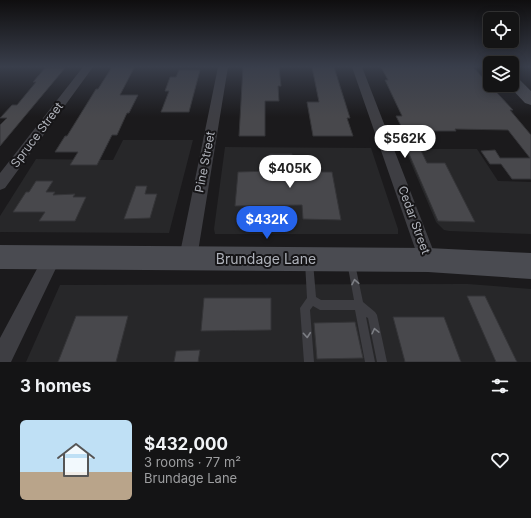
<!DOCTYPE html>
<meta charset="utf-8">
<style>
:root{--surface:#141415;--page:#212122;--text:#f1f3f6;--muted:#9d9ea0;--line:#333334;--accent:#2563eb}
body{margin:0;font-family:Inter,sans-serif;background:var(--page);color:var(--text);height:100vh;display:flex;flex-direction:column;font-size:15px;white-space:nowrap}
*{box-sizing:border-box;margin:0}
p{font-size:13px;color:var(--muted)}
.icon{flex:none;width:22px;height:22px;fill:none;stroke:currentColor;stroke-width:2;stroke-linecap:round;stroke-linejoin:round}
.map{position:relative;height:362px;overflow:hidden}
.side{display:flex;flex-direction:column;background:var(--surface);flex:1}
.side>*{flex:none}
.fabs{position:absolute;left:483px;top:12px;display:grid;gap:8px}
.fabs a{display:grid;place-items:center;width:36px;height:36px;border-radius:6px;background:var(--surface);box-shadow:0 2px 10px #0003,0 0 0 1px var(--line);font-size:20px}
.price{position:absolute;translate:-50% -34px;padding:0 9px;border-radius:14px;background:#fff;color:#222;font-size:13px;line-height:26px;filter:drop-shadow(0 1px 2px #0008)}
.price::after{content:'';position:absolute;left:50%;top:24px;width:12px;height:9px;margin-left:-6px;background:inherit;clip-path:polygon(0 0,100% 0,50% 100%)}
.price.active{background:var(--accent);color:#fff}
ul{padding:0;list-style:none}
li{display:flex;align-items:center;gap:12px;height:100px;padding:0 20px}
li+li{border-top:1px solid var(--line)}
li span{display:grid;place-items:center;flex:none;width:112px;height:80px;border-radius:6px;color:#555}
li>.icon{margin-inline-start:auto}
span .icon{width:48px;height:48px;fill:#fffc;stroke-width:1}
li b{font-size:17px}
h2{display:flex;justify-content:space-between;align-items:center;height:48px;padding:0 20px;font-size:17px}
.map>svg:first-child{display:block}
.built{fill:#272729}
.building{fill:#48484c;stroke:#353538}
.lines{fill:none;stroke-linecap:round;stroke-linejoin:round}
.lane{fill:#3e3e43;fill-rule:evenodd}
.street{fill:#3e3e43;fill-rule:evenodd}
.secondary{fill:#4a4b51;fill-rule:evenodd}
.oneway{stroke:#7c7e84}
.labels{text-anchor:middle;stroke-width:4;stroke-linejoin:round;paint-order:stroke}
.street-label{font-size:12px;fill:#afb2ba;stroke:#161517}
.near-street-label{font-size:14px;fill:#afb2ba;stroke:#161517}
</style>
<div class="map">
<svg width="531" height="362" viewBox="0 0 531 362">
<rect width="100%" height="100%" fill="#1b1a1c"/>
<path class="built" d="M123,140H193L169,233L0,232V216L36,159L113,160Z
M225,147L371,148L398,229V234H215L214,229Z
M405,149H477L498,181L531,182V234L449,231L444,230L436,222Z
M468,284L531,289V362H26L60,285Z"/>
<path class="building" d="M112,67L134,68L120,95H138L129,113H127L117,135H112L97,165H70L78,152H55L65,136H67L96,89H98Z
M243,67H279L281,86H278L279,101H265V136H239Z
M312,67H334L350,118H347L353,136H313L307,102H319Z
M381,67L474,68L513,110H510L531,135V179H512L501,164H490L481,151L495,150L500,158H530L508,130L455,129L456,131H421L423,134H413L427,163H445L475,222L438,221L397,126H401L396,116H402L385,80H388Z
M45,68H65L0,146V125L7,118H0L12,105H17L36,82H33Z
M179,70H200L189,112H161L169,91H165L170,77H176Z
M270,154H292L294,172H332L341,220L303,219L302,205L235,206L238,172L270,171Z
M36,181H53L46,192H55L53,195L75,194L73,197H86L75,221H39L45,212H13L26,192H29Z
M136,186H147L145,194H157L150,218L124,219Z
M467,296H485L517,362H496Z
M204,298H271V330L201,331Z
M76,316H128L116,362H58Z
M393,317H444L461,362H405Z
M355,322L363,358L317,359L314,323Z
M200,350L198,362H174L176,351Z"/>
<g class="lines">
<path class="lane" d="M309,258L312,259L313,262L316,297L321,300H354L347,262L348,259L351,258L354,259L363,302L375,312L377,315L387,362H377L368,318L366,317L375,362H365L355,310H320L313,306L310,310L314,362H304L300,308L307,298L305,262L306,259Z"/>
<path class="street" d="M83,67H93L5,188L0,190V173Z
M218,67H228L197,258L194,264L188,267L182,264L179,258Z
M352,67H362L437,260L434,266L428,269L422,266L419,260Z
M52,249L58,252L61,258L58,264L11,362H0V338L46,252Z"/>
<path class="secondary" d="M512,75L517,77L531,91V105L525,103L508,85H512Z
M0,245L428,248L531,253V279L428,272L0,269Z"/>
</g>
<defs><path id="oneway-chevron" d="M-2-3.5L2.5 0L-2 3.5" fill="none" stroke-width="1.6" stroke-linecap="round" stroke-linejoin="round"/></defs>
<g class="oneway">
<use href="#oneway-chevron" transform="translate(355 282) rotate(-101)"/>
<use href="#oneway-chevron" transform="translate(375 331) rotate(-103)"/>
<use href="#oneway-chevron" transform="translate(307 335) rotate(85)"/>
</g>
<linearGradient id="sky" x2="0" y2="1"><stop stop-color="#0f0e0f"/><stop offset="0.57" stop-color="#393e4b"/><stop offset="1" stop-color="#393e4b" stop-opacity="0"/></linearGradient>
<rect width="531" height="117" fill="url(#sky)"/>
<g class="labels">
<g class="street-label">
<text transform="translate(37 135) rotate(-53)" y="4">Spruce Street</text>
<text transform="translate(205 162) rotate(-79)" y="4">Pine Street</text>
<text transform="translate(414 220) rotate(70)" y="4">Cedar Street</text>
</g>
<g class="near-street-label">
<text x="266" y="264">Brundage Lane</text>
</g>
</g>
</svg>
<div class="fabs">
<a><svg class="icon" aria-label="locate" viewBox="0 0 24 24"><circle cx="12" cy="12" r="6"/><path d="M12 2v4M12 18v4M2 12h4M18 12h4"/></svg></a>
<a><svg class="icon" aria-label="layers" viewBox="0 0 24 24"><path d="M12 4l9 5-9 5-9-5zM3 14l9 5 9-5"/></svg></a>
</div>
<b class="price" style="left:405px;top:159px">$562K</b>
<b class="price" style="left:290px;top:189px">$405K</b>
<b class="price active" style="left:267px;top:240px">$432K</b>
</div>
<section class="side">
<h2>3 homes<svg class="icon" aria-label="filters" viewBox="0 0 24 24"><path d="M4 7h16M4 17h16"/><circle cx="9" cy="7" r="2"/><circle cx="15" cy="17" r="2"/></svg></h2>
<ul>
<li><span style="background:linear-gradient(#bfe0f5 65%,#b9a48a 0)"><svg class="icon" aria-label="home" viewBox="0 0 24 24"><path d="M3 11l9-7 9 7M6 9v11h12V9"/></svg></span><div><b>$432,000</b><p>3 rooms · 77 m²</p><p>Brundage Lane</p></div><svg class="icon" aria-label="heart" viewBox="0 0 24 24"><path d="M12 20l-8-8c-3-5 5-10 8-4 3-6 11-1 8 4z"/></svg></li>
</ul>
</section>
